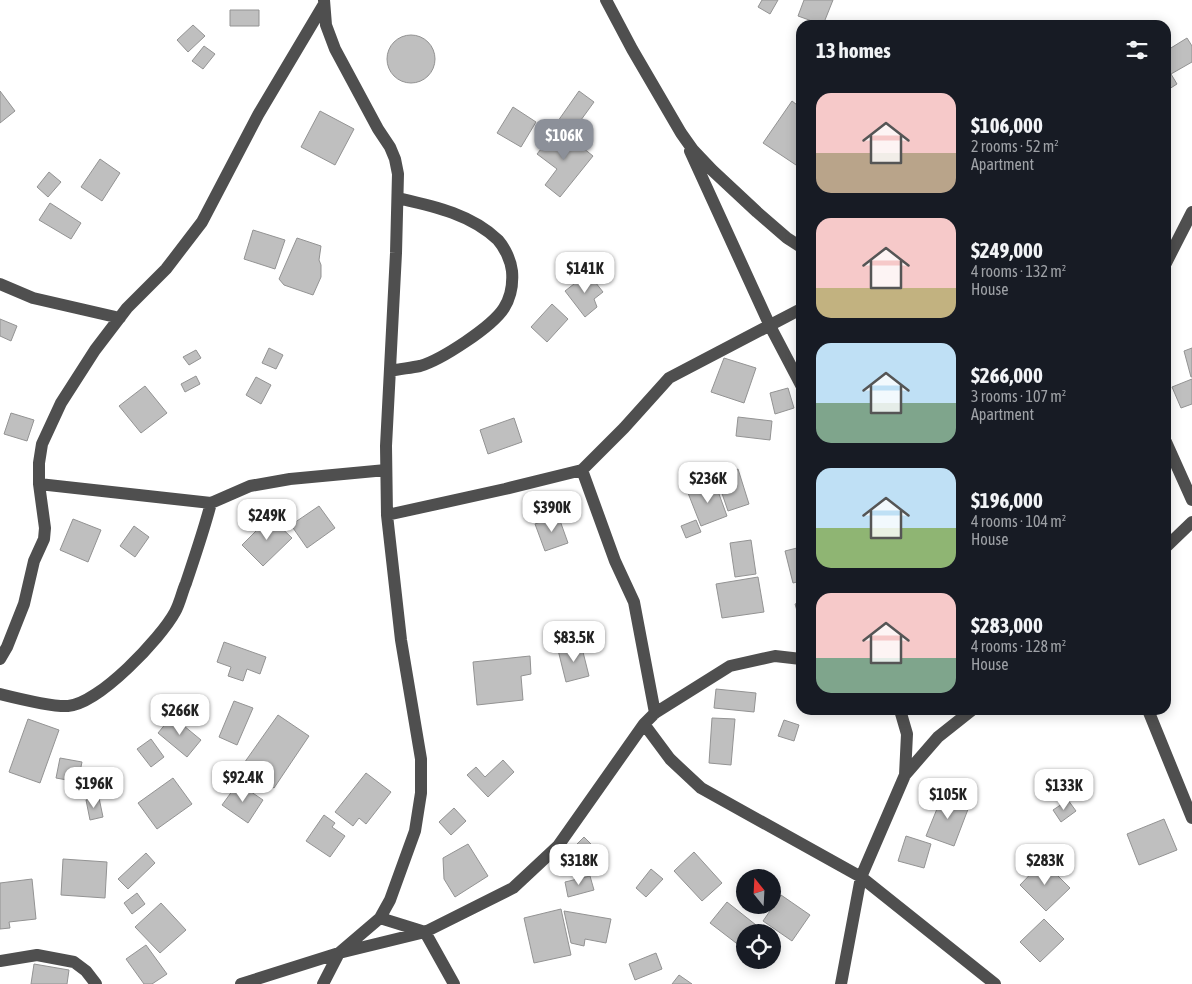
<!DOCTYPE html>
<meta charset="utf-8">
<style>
:root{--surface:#171b24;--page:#20242c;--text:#f1f3f6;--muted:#9ea1a6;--accent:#8c9099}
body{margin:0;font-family:"Asap Condensed",sans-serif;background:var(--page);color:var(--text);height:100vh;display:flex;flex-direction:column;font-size:19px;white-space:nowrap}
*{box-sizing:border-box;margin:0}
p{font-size:16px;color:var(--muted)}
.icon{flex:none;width:28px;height:28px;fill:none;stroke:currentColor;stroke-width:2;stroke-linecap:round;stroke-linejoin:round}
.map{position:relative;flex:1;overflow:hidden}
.side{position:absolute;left:796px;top:20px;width:375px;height:695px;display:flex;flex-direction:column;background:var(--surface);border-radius:15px;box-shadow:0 2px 12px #0003}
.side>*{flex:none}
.needle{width:32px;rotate:342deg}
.tools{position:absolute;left:736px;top:869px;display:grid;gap:10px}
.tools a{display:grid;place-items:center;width:45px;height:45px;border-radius:50%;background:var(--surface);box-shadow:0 2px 12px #0003;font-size:25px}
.price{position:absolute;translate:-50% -42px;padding:0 11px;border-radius:10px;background:#fff;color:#222;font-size:16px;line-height:32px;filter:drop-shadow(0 1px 2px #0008)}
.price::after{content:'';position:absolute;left:50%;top:30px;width:15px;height:11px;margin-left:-8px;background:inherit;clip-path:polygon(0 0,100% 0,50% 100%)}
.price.current{background:var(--accent);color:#fff}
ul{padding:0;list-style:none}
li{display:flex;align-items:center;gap:15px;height:125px;padding:0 20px}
li span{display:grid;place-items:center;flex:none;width:140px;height:100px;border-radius:15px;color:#555}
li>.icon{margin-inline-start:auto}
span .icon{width:60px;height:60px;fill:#fffc;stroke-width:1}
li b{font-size:21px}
h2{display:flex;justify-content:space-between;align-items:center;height:60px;padding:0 20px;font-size:21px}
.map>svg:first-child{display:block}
.building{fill:#bfbfbf;stroke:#939393}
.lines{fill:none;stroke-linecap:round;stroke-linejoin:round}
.minor{stroke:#4f4f4f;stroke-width:12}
</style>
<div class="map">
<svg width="1192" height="984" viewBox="0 0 1192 984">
<rect width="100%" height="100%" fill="#fff"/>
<path class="building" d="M762,0H778L770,14L758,7Z
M804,0H833L823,25L798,16Z
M230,10H259V26H230Z
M193,25L205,36L188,52L177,40Z
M387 59a24 24 0 1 1 48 0a24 24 0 1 1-48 0Z
M1187,38L1192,46V62L1171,74L1177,84L1166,91V51Z
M204,46L215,54L203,69L192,61Z
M0,91L15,111L0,123Z
M579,91L594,102L573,131L558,121Z
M792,101L801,108V156L796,165L763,143Z
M513,107L536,122L521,147L497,133Z
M320,111L354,129L335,165L301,147Z
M558,128L593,156L560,197L545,185L557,169L537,154Z
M100,159L120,173L102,201L81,187Z
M49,172L61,182L48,197L37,187Z
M50,203L81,223L71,239L39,220Z
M253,230L285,240L275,269L244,259Z
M297,238L321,246L319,260L321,265V277L313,295L284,285L279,279Z
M588,273L603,292L594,299L597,307L585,317L565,291Z
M552,304L568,319L547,342L531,327Z
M0,319L17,326L11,341L0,336Z
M269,348L283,355L276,369L262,363Z
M1192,348V377H1191L1184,351Z
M196,350L201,358L189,365L183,357Z
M724,358L756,368L744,403L711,392Z
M196,376L200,384L185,392L181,384Z
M256,377L271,385L261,404L246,395Z
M1192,379V404L1181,408L1172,387Z
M145,386L167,413L141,433L119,406Z
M788,388L794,408L775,414L770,393Z
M11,413L34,420L27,441L4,434Z
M738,417L772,421L770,440L736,436Z
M514,418L522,442L488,454L480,430Z
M738,469L749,504L728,511L716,476Z
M715,483L727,516L701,526L688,493Z
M319,506L335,528L307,548L291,525Z
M558,515L568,543L545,551L535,524Z
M270,517L292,538L263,566L242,545Z
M73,519L101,530L88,562L60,550Z
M696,520L701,532L686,538L681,526Z
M134,526L149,537L135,557L120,546Z
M751,540L756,574L735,577L730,543Z
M801,547V581L793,583L785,551Z
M758,577L764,612L722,618L716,584Z
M801,602V624L795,604Z
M224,642L266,657L260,674L247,669L243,681L228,676L231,667L217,662Z
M581,644L589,676L566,682L558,650Z
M530,656L531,674L521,676L523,700L477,705L473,662Z
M716,689L756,693L754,712L714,708Z
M234,701L253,708L237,745L219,737Z
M278,715L309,736L274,788L242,766Z
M172,716L201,740L187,757L158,733Z
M712,718L735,719L731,765L709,763Z
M28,719L59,730L40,783L9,772Z
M784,720L799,725L794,741L778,736Z
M151,739L164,757L151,767L137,749Z
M60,758L82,762L78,782L56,778Z
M503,760L514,772L488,797L467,775L476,767L485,777Z
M366,773L391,792L366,824L359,818L353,826L335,812Z
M173,778L192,804L157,829L138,803Z
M238,783L263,800L248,823L222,805Z
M943,794L970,804L954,846L926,836Z
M99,798L103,817L90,820L86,800Z
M1068,800L1076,811L1061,822L1053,810Z
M454,808L466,821L451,835L439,822Z
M324,815L335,823L332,827L345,836L330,857L306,841Z
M1164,819L1177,850L1139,865L1127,834Z
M906,836L931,844L924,868L898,861Z
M584,837L595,848L581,861L571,850Z
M468,844L488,876L455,897L444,879L443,858Z
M694,852L722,883L702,901L674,871Z
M146,853L155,863L128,889L118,879Z
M63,859L107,862L105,898L61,895Z
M1043,861L1070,888L1046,911L1020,885Z
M651,869L663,879L646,897L636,888Z
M590,876L594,890L568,897L565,882Z
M32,879L36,919L9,922L10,928L0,929V883Z
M137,893L145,904L132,914L124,903Z
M781,895L810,915L792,941L763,921Z
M727,902L756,925L750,932H745V939L740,946L710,923Z
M161,903L186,930L160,953L135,927Z
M561,909L571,955L534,963L524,918Z
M564,911L611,919L606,943L585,939L584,946L571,943Z
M1044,919L1064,939L1040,962L1020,942Z
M146,945L167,974L152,984H144L126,959Z
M656,953L662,969L635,980L629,964Z
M34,964L69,970L67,984H31Z
M679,975L692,984H672Z"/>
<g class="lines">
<path class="minor" d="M606,0L632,49L681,133L693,150L712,170L757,212L787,238L801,247
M690,151L770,326L801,385
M1166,263L1192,212
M0,284L33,298L120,318
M390,371C399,369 410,368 420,366C441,360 492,327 504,308C511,297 513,283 512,271C511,261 505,248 498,240C471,214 433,206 398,198
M1166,442L1192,500
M582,470L624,428L669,378L801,309
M39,484L211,503L250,486L290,479L386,470
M387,515L505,489L582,470L615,561L634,602L655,713
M1166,547L1192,522
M0,659L7,647L24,604L34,561L44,539L45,528L39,484V463L42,444L61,403L95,350L127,308L166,269L202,222L258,115L324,4
M0,694C16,698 52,707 68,706C99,704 161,638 175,612C180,603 182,592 186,583C195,556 204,530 211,503
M1148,710L1192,818
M644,724L670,759L701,788L861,877L995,984
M905,775L938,737L972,710
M380,918L425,932L454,984
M0,961L37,955L74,962L86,971L96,984
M241,984L339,953L425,932L513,888L558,846L644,724L655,713L730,666L775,656L801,659
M323,984L339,953L380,918L390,900L415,831L421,793V759L401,640L387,515L386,446L396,253L398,174L395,159L390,147L378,129L335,49L326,25L324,0
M841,984L861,877L905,775L907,734L900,710"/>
</g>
</svg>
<div class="tools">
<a><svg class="needle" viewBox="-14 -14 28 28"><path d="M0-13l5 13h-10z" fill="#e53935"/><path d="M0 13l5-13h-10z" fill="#9ea1a6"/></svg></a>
<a><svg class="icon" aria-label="locate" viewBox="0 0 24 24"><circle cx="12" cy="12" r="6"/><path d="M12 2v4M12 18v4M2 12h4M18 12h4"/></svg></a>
</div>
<b class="price current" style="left:564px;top:161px">$106K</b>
<b class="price" style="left:585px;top:294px">$141K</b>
<b class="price" style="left:708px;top:504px">$236K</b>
<b class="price" style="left:552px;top:533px">$390K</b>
<b class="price" style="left:267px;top:541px">$249K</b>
<b class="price" style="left:574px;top:663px">$83.5K</b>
<b class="price" style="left:180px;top:736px">$266K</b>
<b class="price" style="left:243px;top:803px">$92.4K</b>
<b class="price" style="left:94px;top:809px">$196K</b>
<b class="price" style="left:1064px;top:811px">$133K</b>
<b class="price" style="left:948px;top:820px">$105K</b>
<b class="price" style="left:579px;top:886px">$318K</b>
<b class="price" style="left:1045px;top:886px">$283K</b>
<section class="side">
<h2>13 homes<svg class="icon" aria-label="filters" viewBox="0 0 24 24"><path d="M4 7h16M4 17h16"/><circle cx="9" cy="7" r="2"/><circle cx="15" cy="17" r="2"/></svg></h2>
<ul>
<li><span style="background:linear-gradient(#f6c9c9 60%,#b9a48a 0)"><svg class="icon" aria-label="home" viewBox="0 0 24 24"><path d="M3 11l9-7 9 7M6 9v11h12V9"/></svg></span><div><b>$106,000</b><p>2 rooms · 52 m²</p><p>Apartment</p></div></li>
<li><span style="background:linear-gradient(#f6c9c9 70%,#c2b280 0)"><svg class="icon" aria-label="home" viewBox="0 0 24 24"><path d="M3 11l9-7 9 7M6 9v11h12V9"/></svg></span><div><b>$249,000</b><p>4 rooms · 132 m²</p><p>House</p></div></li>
<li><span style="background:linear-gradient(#bfe0f5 60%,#7fa58c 0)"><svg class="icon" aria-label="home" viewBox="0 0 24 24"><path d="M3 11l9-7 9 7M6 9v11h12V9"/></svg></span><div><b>$266,000</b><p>3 rooms · 107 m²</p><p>Apartment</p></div></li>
<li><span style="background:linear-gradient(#bfe0f5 60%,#8fb573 0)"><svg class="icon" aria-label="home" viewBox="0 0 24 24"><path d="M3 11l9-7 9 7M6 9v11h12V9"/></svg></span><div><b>$196,000</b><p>4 rooms · 104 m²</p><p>House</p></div></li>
<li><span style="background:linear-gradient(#f6c9c9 65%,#7fa58c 0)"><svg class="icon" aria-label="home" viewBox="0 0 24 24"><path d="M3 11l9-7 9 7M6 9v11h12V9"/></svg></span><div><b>$283,000</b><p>4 rooms · 128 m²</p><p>House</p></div></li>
</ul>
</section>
</div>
